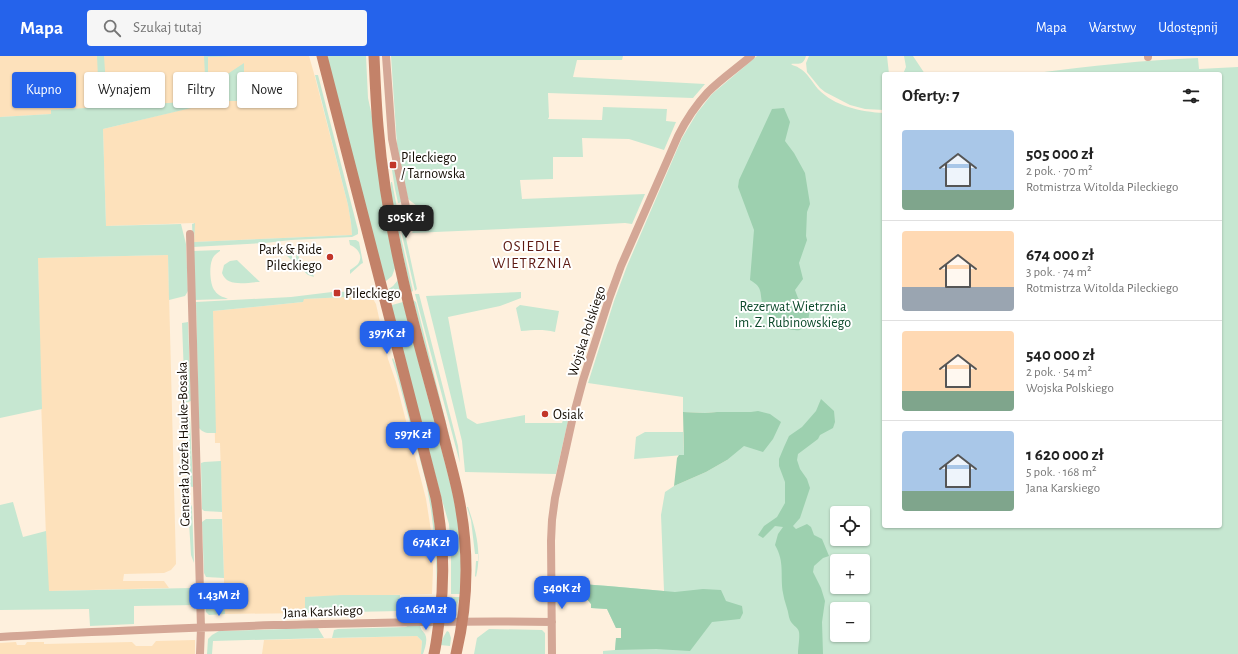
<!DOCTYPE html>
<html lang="pl">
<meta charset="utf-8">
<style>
:root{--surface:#fff;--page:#f6f6f6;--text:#222;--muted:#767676;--line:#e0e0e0;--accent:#2563eb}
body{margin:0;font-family:"Alegreya Sans",sans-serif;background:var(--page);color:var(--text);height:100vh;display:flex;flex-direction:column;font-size:15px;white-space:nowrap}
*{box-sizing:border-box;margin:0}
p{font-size:13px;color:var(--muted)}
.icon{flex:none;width:22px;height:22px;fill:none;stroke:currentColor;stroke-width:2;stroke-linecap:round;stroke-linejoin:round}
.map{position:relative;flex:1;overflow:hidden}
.drawer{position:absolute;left:882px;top:16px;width:340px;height:456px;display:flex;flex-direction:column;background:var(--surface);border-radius:4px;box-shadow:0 1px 3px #0004}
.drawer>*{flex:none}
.hud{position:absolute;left:12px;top:16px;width:380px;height:36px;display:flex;gap:8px}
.controls{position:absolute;left:830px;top:450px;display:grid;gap:8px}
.controls a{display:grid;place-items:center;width:40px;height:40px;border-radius:4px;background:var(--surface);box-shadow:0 1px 3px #0004;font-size:20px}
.price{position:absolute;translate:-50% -34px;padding:0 9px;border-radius:8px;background:var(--accent);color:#fff;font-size:13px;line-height:26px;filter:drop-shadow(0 1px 2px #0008)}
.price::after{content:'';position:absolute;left:50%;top:24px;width:12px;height:9px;margin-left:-6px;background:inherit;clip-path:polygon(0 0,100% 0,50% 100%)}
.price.active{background:#222;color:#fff}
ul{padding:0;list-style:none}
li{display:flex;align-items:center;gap:12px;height:100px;padding:0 20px}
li+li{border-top:1px solid var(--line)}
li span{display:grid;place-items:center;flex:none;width:112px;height:80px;border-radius:4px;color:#555}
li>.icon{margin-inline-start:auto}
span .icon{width:48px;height:48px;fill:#fffc;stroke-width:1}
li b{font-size:17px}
h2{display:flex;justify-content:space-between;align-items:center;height:48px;padding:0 20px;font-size:17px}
.pill{padding:0 14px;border-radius:4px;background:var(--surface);box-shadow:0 1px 3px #0004;font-size:14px;line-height:36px}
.pill.active{background:var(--accent);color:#fff}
header{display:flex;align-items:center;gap:24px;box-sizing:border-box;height:56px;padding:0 20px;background:var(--accent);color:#fff}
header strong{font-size:19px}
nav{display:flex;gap:22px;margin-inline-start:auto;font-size:14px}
.search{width:280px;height:36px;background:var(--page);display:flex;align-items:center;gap:10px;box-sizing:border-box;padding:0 14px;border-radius:4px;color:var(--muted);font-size:15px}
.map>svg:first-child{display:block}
.built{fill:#fde1bb}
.green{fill:#c6e7d1;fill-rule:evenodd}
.forest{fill:#9dd0af}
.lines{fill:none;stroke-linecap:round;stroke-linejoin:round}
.street{stroke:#d4a796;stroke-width:8}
.secondary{stroke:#c38269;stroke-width:11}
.poi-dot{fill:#c23529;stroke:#fff;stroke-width:1.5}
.labels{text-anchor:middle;stroke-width:4;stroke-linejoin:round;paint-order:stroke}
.poi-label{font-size:14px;fill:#140c03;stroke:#fff;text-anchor:start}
.park-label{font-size:14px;fill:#0b492a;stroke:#fff}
.street-label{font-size:14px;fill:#140c03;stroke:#fff}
.neighbourhood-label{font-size:15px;letter-spacing:1px;fill:#5e1a13;stroke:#fff}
</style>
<header>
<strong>Mapa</strong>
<div class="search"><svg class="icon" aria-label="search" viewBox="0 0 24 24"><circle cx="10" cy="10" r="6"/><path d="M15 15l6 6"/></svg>Szukaj tutaj</div>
<nav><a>Mapa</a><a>Warstwy</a><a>Udostępnij</a></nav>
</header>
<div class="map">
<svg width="1238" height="598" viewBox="0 0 1238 598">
<rect width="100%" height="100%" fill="#fef0dd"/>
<path class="built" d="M0,0H309L315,21L348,149L351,167L352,179L194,186V167L106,170L103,73L206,48L51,54V58L0,61Z
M168,199L176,508L171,514L164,517L124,518L123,525H164L169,532L48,535L40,317L38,202Z
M368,240L373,243L376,248L388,303L396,326L426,443L431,475L433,513L432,538L305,541V557L225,558L220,387H215L213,255L303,246V243Z
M417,580L422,585L421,598H262L264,584Z
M195,584V598H0V587L16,586L17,589H25L27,586H44V588L132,586L136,590H152L156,585Z"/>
<path class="green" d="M97,0H104L107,45L111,49L118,50L202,45L205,43L206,39L204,0H240L208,1V48L103,73L106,170L181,168L186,188L188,235L185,240L169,244L168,199L38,202L42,353L0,362V61L51,58V54L103,51V43H99Z
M327,0H366L368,42L373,65L395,212L392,220L386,225L384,224Z
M391,0H623L622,4H577L573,21L705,28L693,42L548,37L549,61L548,63L602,64L603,51L667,53L666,65L676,66L664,94L629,83L582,82L583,101H553V123L520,124L522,143L645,138L632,168L625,167L549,171L412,177L417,165L424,163V152L417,150L408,143L397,89Z
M757,0H806C803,10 799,7 791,8C793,10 797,10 799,12C807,16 812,26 818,33C834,50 861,56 884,57V470H1220V18H1036V17C1090,10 1144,4 1198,2L1199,13L1238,11V598H603V595L615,594L616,582H621V572H616L607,553L591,552V548L586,542L581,528L608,530L664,535L661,459L665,436L674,430L706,416L727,404L717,356L705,357L683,356V341L588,327L614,245L627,210L682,82L697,57L712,38ZM837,457H863V483H837ZM837,505H863V531H837ZM837,553H863V579H837Z
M809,0H887L889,18H884V54L865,53L850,49L825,36L820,32L807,16L806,7Z
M904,0H913L925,18H903L906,11Z
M244,7V45H226V19Z
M315,19H318L358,174V178L352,181L291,184L265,187L193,191L192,168L195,167L194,186L352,179L351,167L348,149Z
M394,103L403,146L398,147L395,133L392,114L395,113L394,107H392V104Z
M391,126H392L397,152C389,149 391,134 391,126Z
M401,162H412L405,168L404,173L417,233L415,235L399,166V163Z
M397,163L413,235L411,236L396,166Z
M349,184H356L359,186L363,207L361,208L350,218V214C353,212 356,210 358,208C364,199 357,192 350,189Z
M220,194V195C216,198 213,200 212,204C209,211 210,230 215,235C218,240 224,241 228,243L194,244L193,195Z
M287,198H292V204H296V199H298C302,210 301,210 312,215L314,221L308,219L286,199Z
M237,204L239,206L260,226C248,226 227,232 222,217L224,209L230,205Z
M398,224L402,238L389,241L387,234L393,230Z
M365,235H368V240L304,243L303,246L213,255L216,377C209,377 204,378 199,372L196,246L291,241L332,236L333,238H338V236Z
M521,236V242L500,250L448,261L467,362L477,368L525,359V367H562L563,364L568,365L556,418L465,416L462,385L426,240Z
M415,238H419L458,390L460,407Z
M413,244L416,246L457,411Z
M403,246L452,434L459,470L461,506L460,538H451V501L449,468L440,437L391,250L392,249Z
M520,249L559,255L555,276C543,273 534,274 521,275L516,252Z
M188,266L191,345L185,347L182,267Z
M393,302L397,311L431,441L439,500L437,536L436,495L431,454L426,426L397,319L392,303Z
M186,362H190L193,431L188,430L187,428Z
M645,376H683L684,399L634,403L636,381Z
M221,405L222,456L204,455L202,453L201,407L204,406Z
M13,446L23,481L46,475L49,535L190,532L193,534L194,549L134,550V568L90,570L89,553L0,554V449Z
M189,447L192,450L194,507L191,499L188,450Z
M467,451H468C476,474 482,497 476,521L475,520L476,505H478V498H475L471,464Z
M206,463H222L224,522L206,521L204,517L202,466Z
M224,531L225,558L209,559L206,556V533L208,532Z
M342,539H400L399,555L305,557V541Z
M451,541H460L456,551L453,555L451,550Z
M409,569H420C421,574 422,574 425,578C428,584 425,592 423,598H421L422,585L417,580L332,582L334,574L338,573L406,571Z
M318,572L324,582L213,585L212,598H207L208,583L212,579L219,575Z
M489,573L542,574L545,577V598H474L477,582Z
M447,575L449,576L451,582L450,590L440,589L444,580Z"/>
<path class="forest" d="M784,52L790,66L785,85L794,97L805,117L810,148L807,156L806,180L807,184L799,207L803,223L795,234L798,242L810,253L808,266L800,274C786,276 768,264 763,250C759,237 764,232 750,224L754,174L738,131L739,124L772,53Z
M821,343L834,355L835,366L833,372L820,379L818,383L798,398L797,404L800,413L807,423L810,432L800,462L793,470L796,473L807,468L811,471L814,479L822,483L829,500L823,502L814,510L813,516L821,532L825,545L822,566L823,598H798C798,592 800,581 799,576C798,570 791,570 789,561C788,553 784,545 783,537C780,519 785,506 775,489L778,478L783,471L775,470L763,482L758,479L764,470L777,461L785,447V426L779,410V403L784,391L789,380L802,371L816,355Z
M758,355L770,358L781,366L773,383L763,396L744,390L727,404L706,416L674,430L677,402L679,399H684L683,356L705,357L717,356H751Z
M581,528L608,530L675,536L703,533L721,534L726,545L742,550L743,557L740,563L712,566L690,595L656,593L615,594L616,582H621V572H616L607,553L591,552V548L586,542Z"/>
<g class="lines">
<path class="street" d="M386,0L392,83L407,156
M1148,0V1
M190,178L201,572L200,598
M0,581C92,575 185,572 277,569C369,567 460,564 552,566
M552,598L551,485L552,464L555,442L572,365L583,324L609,243L621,210L678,80C686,64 696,49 708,36C721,23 737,12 751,0"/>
<path class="secondary" d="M322,0L436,442C443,481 445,519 440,558C438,572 437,585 434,598
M374,0C375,23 376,47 378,70C382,119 390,167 401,215C412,266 427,316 440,366C446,392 454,417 459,443C469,494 468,548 456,598"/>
</g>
<g class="poi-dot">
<rect x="389" y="105" width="8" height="8" rx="2"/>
<circle cx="330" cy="201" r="4"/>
<rect x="333" y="233" width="8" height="8" rx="2"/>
<circle cx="545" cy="358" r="4"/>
</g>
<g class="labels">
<g class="poi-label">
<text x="401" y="106">Pileckiego<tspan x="401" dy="16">/ Tarnowska</tspan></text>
<text x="322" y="198" text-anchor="end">Park &amp; Ride<tspan x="322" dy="16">Pileckiego</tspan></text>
<text x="345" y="242">Pileckiego</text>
<text x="553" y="363">Osiak</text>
</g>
<g class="park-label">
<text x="793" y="255">Rezerwat Wietrznia<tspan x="793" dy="16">im. Z. Rubinowskiego</tspan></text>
</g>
<g class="street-label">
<text transform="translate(586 275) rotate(-72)" y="5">Wojska Polskiego</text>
<text transform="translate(183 388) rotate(-91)" y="5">Generała Józefa Hauke-Bosaka</text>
<text transform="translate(323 555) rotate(-2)" y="5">Jana Karskiego</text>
</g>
<g class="neighbourhood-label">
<text x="532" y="195">OSIEDLE<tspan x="532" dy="17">WIETRZNIA</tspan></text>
</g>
</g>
</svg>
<div class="controls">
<a><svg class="icon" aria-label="locate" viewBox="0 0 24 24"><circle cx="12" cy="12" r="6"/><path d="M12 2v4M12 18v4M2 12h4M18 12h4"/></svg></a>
<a>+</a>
<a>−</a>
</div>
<b class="price active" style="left:406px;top:183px">505K zł</b>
<b class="price" style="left:387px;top:299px">397K zł</b>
<b class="price" style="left:413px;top:400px">597K zł</b>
<b class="price" style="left:431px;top:508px">674K zł</b>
<b class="price" style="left:562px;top:554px">540K zł</b>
<b class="price" style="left:219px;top:561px">1.43M zł</b>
<b class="price" style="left:426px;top:575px">1.62M zł</b>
<div class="hud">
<a class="pill active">Kupno</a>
<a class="pill">Wynajem</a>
<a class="pill">Filtry</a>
<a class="pill">Nowe</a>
</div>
<section class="drawer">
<h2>Oferty: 7<svg class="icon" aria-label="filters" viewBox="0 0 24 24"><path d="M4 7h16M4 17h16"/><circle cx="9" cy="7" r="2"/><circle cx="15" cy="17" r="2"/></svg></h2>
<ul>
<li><span style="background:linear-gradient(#a9c7e8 75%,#7fa58c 0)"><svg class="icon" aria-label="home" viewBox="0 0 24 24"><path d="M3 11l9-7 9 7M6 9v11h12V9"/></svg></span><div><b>505 000 zł</b><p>2 pok. · 70 m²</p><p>Rotmistrza Witolda Pileckiego</p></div></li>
<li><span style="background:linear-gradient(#ffd9b3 70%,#9aa5b1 0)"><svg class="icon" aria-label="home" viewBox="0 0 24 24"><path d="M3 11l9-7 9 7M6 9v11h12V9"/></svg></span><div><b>674 000 zł</b><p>3 pok. · 74 m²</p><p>Rotmistrza Witolda Pileckiego</p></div></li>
<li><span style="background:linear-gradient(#ffd9b3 75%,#7fa58c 0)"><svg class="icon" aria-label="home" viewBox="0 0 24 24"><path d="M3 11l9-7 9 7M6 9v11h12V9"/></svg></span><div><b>540 000 zł</b><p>2 pok. · 54 m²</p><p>Wojska Polskiego</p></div></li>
<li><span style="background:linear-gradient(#a9c7e8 75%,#7fa58c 0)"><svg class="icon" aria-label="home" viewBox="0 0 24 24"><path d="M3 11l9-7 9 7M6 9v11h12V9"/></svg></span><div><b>1 620 000 zł</b><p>5 pok. · 168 m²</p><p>Jana Karskiego</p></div></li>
</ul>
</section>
</div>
